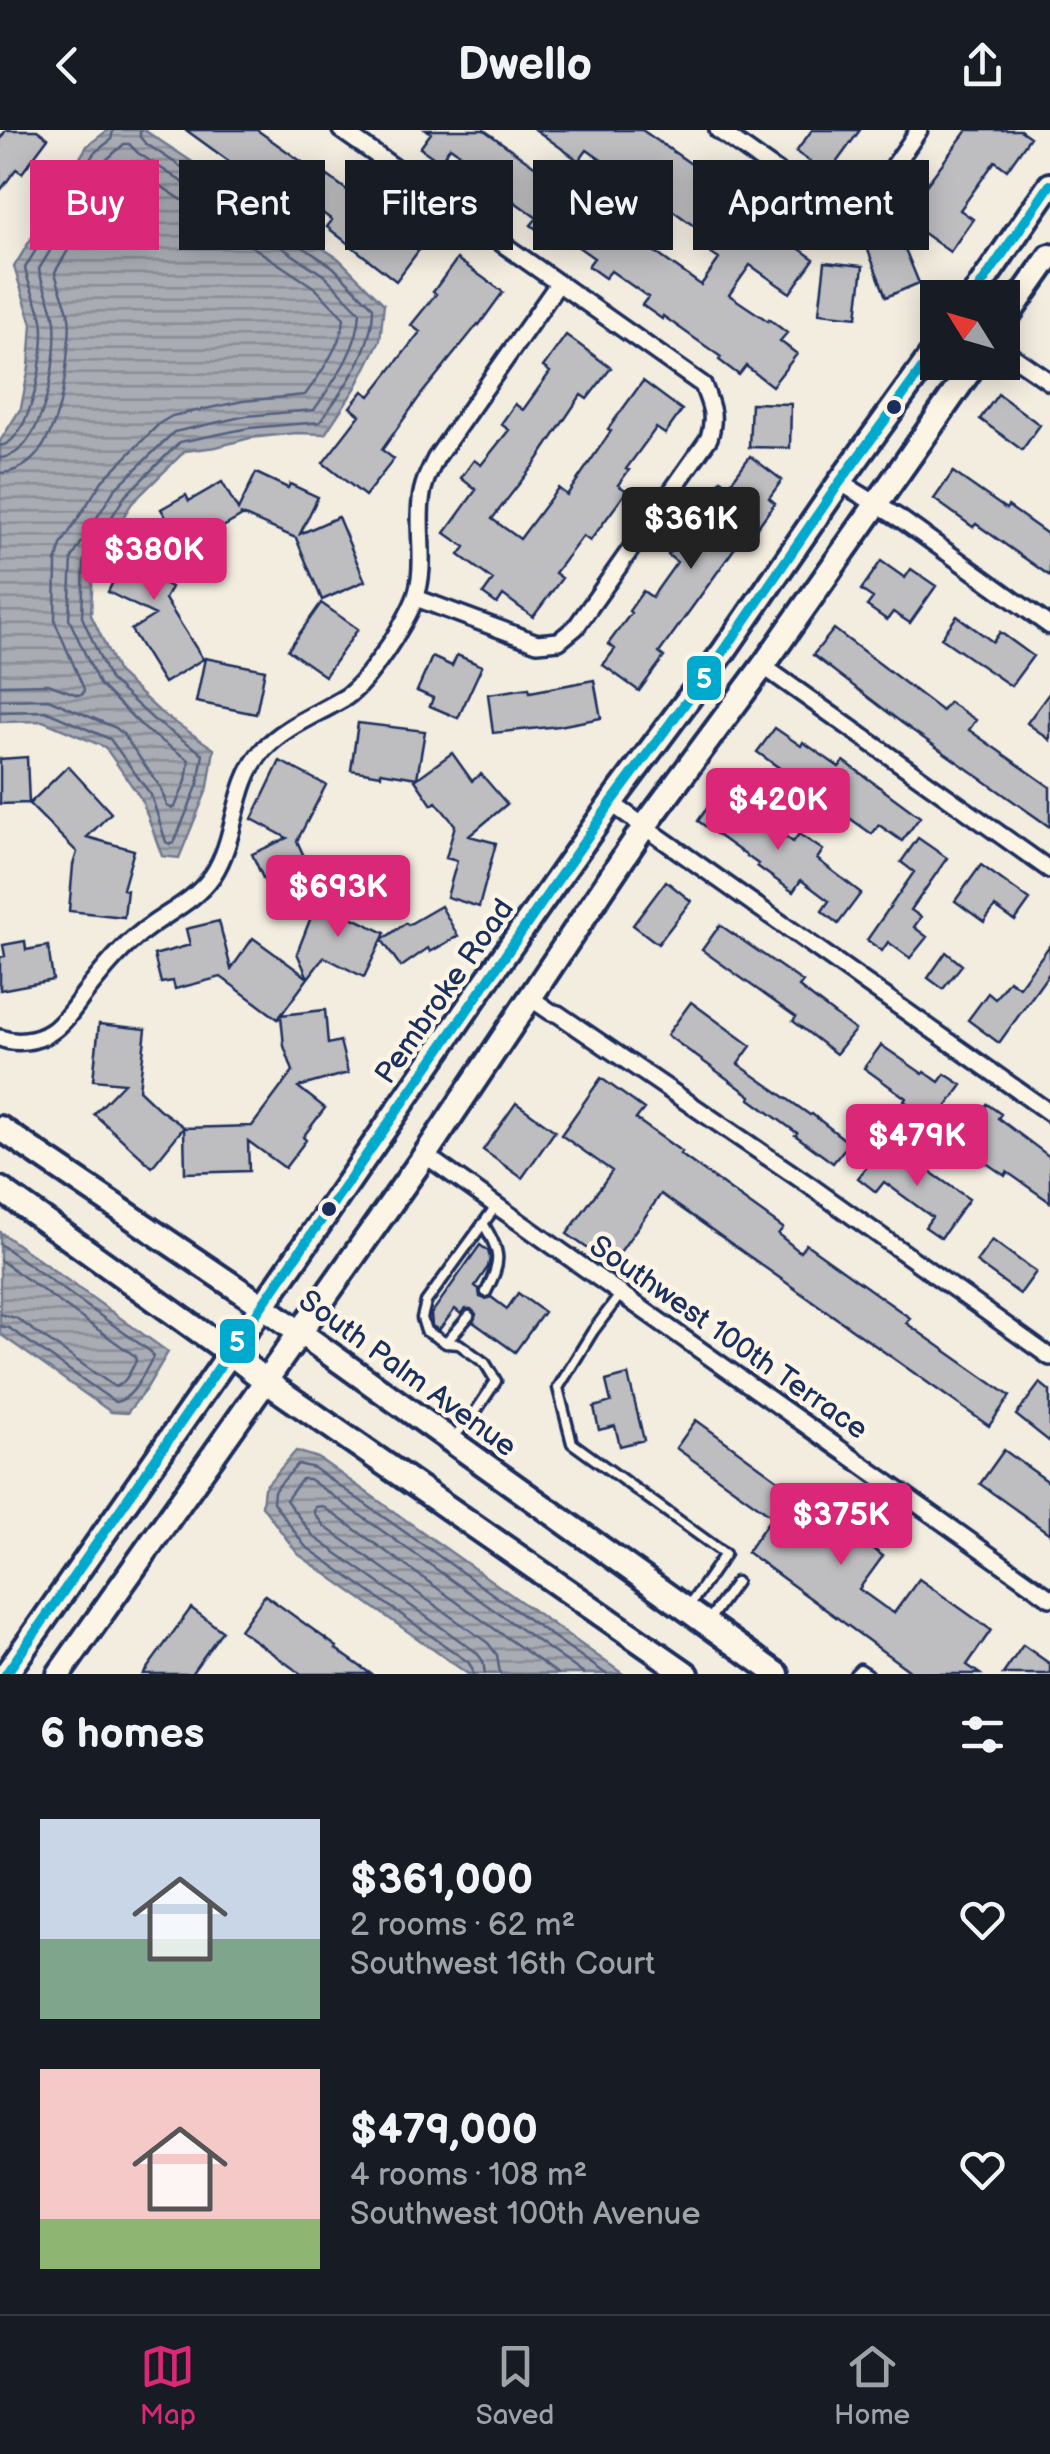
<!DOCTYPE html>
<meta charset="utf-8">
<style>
:root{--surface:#171b24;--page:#20242c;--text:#f1f3f6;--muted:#9ea1a6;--line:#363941;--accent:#db2777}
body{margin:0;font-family:"Balsamiq Sans",sans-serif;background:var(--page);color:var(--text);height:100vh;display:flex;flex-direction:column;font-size:38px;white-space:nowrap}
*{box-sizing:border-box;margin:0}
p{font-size:32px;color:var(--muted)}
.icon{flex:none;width:55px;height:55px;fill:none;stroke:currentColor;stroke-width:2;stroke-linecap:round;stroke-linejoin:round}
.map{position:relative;height:1544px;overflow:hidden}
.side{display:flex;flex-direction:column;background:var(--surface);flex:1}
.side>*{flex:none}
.banner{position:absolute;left:30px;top:30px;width:990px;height:90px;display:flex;gap:20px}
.needle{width:65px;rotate:307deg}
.controls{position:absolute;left:920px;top:150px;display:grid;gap:20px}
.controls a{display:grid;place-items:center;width:100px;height:100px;border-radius:0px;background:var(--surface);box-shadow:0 5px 25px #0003;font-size:50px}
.price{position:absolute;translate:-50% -85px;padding:0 22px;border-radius:10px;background:var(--accent);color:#fff;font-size:32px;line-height:65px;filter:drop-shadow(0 2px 5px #0008)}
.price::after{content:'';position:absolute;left:50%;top:60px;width:30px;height:22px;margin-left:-15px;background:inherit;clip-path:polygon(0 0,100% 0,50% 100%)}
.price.on{background:#222;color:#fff}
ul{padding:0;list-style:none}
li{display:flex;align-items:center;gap:30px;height:250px;padding:0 40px}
li span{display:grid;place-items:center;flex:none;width:280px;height:200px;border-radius:0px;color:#555}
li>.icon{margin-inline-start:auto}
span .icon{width:120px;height:120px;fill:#fffc;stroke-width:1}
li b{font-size:42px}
h2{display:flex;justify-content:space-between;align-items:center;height:120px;padding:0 40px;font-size:42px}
.tag{padding:0 35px;border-radius:0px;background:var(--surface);box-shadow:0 5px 25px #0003;font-size:35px;line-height:90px}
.tag.on{background:var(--accent);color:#fff}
header{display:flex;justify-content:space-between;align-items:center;height:130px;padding:0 40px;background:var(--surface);font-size:45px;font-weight:700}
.tab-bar{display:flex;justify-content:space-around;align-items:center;height:140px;border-top:2px solid var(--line);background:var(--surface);font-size:28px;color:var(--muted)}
.tab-bar a{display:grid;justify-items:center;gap:5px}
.tab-bar .on{color:var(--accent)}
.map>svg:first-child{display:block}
.water{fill:url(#water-rules);stroke:#707a91;stroke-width:2.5}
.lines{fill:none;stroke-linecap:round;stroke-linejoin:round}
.shore{stroke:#546180;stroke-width:2.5}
.building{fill:#bebec0;stroke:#1b2f5e;stroke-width:2.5}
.lane-casing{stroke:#1b2f5e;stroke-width:15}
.street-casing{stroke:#1b2f5e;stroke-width:22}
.secondary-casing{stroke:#1b2f5e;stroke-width:30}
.lane{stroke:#fcf5e5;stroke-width:8}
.street{stroke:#fcf5e5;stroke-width:15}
.secondary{stroke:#fcf5e5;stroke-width:22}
.bus-1-casing{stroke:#fcf5e5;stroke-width:18}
.bus-1{stroke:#00a9ce;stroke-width:10}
.bus-dot{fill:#1b2f5e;stroke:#fcf5e5;stroke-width:4}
.labels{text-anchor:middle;stroke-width:9;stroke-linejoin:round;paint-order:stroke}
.street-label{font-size:30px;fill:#1b2f5e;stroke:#fcf5e5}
.line-badge{stroke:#fcf5e5;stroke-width:4}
.badge-label{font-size:28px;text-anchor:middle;font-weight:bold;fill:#fff}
</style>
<header><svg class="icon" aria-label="back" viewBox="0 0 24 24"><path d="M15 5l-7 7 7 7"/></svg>Dwello<svg class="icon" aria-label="share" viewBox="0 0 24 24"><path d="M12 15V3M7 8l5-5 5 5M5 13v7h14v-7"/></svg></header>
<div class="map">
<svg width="1050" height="1544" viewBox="0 0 1050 1544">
<defs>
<pattern id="water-rules" width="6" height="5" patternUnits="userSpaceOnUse" patternTransform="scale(2.5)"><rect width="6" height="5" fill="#a9acb3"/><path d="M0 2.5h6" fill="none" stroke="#898c95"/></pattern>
</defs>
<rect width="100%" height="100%" fill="#f3ede0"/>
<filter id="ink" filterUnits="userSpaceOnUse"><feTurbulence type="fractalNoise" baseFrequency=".01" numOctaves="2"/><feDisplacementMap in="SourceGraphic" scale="20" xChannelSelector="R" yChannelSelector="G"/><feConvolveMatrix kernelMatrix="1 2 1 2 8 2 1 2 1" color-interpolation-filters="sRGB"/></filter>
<g filter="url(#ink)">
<path class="water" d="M108,0H144L339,129L384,174L380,210L356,257L325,304L296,303L250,308L216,317L185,321L132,373L93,434L91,485L119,544L160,582L214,619L208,657L179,728L162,726L142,670L105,617L43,591L0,592V311L21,278L29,237L32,194L14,137L87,16Z
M0,1102L168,1222L146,1259L127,1283L111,1282L0,1204Z
M296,1321L318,1328L623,1544H468L298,1424L262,1376L264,1358Z"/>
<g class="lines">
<path class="shore" d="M0,316C32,312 47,217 42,190C38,172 28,156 25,138L94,23L111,10L113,0
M0,328C44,326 58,227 55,192C53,174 42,157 39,139L104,32L124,14H129L138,23L325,146L360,182C359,218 334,251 314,280L246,286L174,302L114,360L72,428L69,489L99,554L146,600L189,630L186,651L175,677L171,678L167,676L161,658L123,604L116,598L48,569L0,570
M0,343C54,341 65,260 68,218C69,208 71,197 69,187C66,171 58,157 55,142L115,42L124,35H129L315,158L344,188C343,212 320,245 305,265L243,271L172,286L160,293L102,351L61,415L56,432L55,492L84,559L83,564L78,565L48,554L0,555
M0,582L45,581L110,609L151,665L166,712L170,714L174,713L198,654L203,624L154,590L110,550L82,487L84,431L125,366L180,312L249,298L320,292C344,259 373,220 373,177L333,137L145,13L140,7V0
M0,1114L151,1222L153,1227C144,1243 133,1270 115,1272L9,1198L0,1196
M0,1130L135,1226L136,1231C131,1240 125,1255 115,1257L16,1188L0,1184
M473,1544L472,1538L468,1532L305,1416L273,1372L274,1361L298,1334L314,1338L606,1544
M485,1544L483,1531L476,1522L314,1407L286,1370L302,1349H309L584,1544
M500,1544L497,1525L488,1513L325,1397L314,1383L315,1377L322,1376L558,1544"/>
</g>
<path class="building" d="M6,0H37L48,8L22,43L16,39L0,61V9Z
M186,0H257L326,49L328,46L422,116L396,151L327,97L332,90L300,66L292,77Z
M426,0H484L701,155L719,129L710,123L717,113L668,77L660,88L629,66L637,55L587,20L579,31L536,0H642L697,38L694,41L743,76L745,74L777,97L774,101L814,129L790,163L750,135L729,165L768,191L769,189L787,203L780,211L797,224L772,256L746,236L739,245L719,230L721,227L663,186L662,189L642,175L648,167L611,141L605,148L588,136L594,128L557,102L551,110L531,95L537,88L501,62L495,70L475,56L485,41L450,17L440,32L420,18L431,3Z
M812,0H860L828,44L796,22Z
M967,0H1020L1030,7L1007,40L995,31L960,80L973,89L950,122L902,88Z
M898,102L919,153L886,167L866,115Z
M457,129L503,162L479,195L478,194L420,266L382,320L394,329L365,366L323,333L360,285L350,277L363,261L370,266L420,202L411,195L436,164L433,162Z
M825,132L863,136L857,187L819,183Z
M566,205L611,238L587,269L581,265L536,332L492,389L520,409L558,358L567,365L611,301L608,299L643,251L682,280L665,304L656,298L626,339L629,340L618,355L627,361L590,411L583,406L555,443L562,448L533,487L503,465L497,474L483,464L493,450L459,425L465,417L445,403L476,360L461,348L474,330L481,335L509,300L501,294L515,274L523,280L550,242L543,237Z
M998,264L1040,295L1022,320L980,289Z
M751,273L791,274L790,318L749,317Z
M750,326L782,350L769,368L775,373L754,402L749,398L709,454L659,523L664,527L639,561L603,535L615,519L608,514L631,483L629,481L643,461L652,467L677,432L668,425L683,404L691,410L716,374L708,368L721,350L729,355Z
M953,342L1006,379L1008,376L1050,406V446L976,394L973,397L934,369Z
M256,343L288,358L290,354L318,367L300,404L338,387L365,451L322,470L296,408L240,384L242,386L185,419L161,379L186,365L189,371L222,352L238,380Z
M130,397L179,419L163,453L171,457L165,469L203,529L164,553L131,500L155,485L108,462L124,429L116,425Z
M881,431L905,448L911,439L936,456L910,493L893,482L887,490L867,476L873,468L861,460Z
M321,473L358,499L325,546L288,520Z
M957,486L993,512L1000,502L1033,526L1011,556L941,508Z
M834,499L942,581L949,572L976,590L969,600L1050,657V697L902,593L813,525Z
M457,525L482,536L458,588L430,576L433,568L417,561L432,527L452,536Z
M205,528L265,540L256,584L196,572Z
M594,550L601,588L559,596L493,603L488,564L529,558L530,562Z
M1050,562V610L1027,593Z
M358,593L425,601L417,648L381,642V645L351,640Z
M775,598L801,616L803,612L839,637L844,631L920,687L902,711L879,695L872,704L838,680L844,671L802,641L795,649L757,622Z
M452,623L472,651L481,644L507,674L469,706L496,713L479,777L447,767L457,731L446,728L455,695L436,672L432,675L415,650Z
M27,627L29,673L0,674V629Z
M280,631L326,655L297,711L322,766L280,785L252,724L287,708L252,689Z
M68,636L111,683L87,707L134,720L123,759L127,760L124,787L69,781L73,735L77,722L29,674Z
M721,658L793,712L799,704L823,720L817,729L861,763L838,794L822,781L829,771L801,750L793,762L757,736L758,734L698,691Z
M918,708L947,728L911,780L921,787L914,797L927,807L910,828L888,812L882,821L867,810L914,742L901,732Z
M981,735L1030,770L1015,791L995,777L984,792L955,771Z
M666,751L691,771L658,814L633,795Z
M318,769L347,780L345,784L385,803L364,847L324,827L308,848L297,823Z
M441,776L458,806L430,822L428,818L401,837L382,810L406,793L408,795Z
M219,791L231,839L253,808L308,848L281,885L325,880L328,914L340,911L348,943L298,957L325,978L303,1007L306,1010L285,1038L248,1011L249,1041L185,1043L184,998L252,996L293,941L284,916L281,886L278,889L221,847L175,859L173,851L161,853L154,825L190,815L186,799Z
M720,795L803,852L799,857L855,900L836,924L793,891L796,887L702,820Z
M25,811L26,820L48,816L53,850L0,860V827L5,826L3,815Z
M1050,815V842L999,913L968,890L988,863L995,869L1009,850L1019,857Z
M946,822L962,835L943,859L928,848Z
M691,872L751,916L738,934L810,985L812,984L849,1013L833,1033L795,1005L797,1003L750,969L751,966L667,905Z
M99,894L146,899L139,960L159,979L184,997L152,1037L94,984L124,953L93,950Z
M881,915L923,944L925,942L939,952L945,944L962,955L934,994L904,971L906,968L864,938Z
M601,948L644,979L636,989L682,1022L680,1024L783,1098L778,1104L800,1122L806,1114L910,1188L906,1193L1010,1266L989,1296L661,1064L611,1135L567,1104L612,1041L561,1005Z
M516,973L555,1001L522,1048L483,1020Z
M987,974L1001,984L998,988L1050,1027V1072L1007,1042L1005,1046L959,1014Z
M882,1018L900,1033L906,1025L969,1069L941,1108L925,1097L932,1087L884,1052L876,1062L858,1048Z
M992,1110L1036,1142L1020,1164L976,1132Z
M480,1115L488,1121L490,1128L488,1137L475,1156L479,1159L480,1167L486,1169L491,1167L507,1179L518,1163L544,1182L515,1222L473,1192L476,1184L471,1179H466L461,1184L455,1179L439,1200L432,1196L431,1184Z
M628,1245L644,1310L620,1316L615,1296L599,1300L594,1277L611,1272L606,1251Z
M1040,1253L1050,1261V1312L1016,1285Z
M696,1290L883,1426L859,1459L884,1477L894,1483L919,1449L991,1500L967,1535L980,1544H914L747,1422L772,1386L676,1318Z
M1004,1320L1050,1353V1404L980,1354Z
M265,1465L337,1517L336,1519L371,1544H301L240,1500Z
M191,1478L222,1501L191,1544H143Z
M1023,1515L1050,1534V1544H1003Z"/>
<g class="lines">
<defs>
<path id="lane" d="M483,1093C501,1124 502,1130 486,1162
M620,1165L593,1201L558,1258L572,1313L725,1424L689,1476
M446,1213L469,1186
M454,1307L476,1281L496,1251L485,1233L459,1214L446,1213L426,1201L422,1188L426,1172L496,1076
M709,1490L736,1452
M855,1544L860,1539L868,1544"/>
<path id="street" d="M341,0L703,255C711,276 716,286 709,308L576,497L559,511L537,513L416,468
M718,0L821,72L848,78L879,58L919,0
M1002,219L1050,252
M840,352L902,390L1050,496
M763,536L1050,740
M611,673L1050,983
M529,867L551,882L558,884L809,1055L1050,1227
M0,908C15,914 36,912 51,902C65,893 75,876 85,863C101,843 117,823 136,807C161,785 193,774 213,745C238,707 232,655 263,620C285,596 318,584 346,567C368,552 405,494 415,469C427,437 417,403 421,371C422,355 429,342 436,328L558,154
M425,1025L1050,1468"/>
<path id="secondary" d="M972,168L1050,55
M1002,194L1050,126
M0,998L263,1176L777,1544
M0,1059L230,1223L267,1252L687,1544
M6,1544L263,1176L491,844L611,673L724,521L840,352L938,216
M59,1544L425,1025L644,697L763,536L976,232"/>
</defs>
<use href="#lane" class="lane-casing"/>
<use href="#street" class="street-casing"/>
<use href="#secondary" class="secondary-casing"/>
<use href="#lane" class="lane"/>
<use href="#street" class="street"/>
<use href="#secondary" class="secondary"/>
<defs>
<path id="bus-1" d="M972,168L1050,55
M6,1544L611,673L724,521L840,352L938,217"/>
</defs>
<use href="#bus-1" class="bus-1-casing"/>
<use href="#bus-1" class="bus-1"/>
</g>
</g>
<g class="bus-dot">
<circle cx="894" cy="277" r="9"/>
<circle cx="329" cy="1079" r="9"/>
</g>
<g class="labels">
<g class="street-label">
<text transform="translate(444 861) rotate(-55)" y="10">Pembroke Road</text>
<text transform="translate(729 1207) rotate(35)" y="10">Southwest 100th Terrace</text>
<text transform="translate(408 1243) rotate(36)" y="10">South Palm Avenue</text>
</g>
</g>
<g class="line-badge">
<rect x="685" y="524" width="38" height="48" rx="10" fill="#00a9ce"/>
<rect x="218" y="1187" width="39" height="48" rx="10" fill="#00a9ce"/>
</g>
<g class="badge-label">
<text x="704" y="558">5</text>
<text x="237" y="1221">5</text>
</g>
</svg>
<div class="controls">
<a><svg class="needle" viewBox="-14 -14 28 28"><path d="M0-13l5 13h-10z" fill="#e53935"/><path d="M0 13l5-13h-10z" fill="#9ea1a6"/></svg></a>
</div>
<b class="price on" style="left:691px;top:442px">$361K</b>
<b class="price" style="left:154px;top:473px">$380K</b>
<b class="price" style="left:778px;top:723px">$420K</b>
<b class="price" style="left:338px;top:810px">$693K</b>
<b class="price" style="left:917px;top:1059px">$479K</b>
<b class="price" style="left:841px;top:1438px">$375K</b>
<div class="banner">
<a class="tag on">Buy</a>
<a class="tag">Rent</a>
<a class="tag">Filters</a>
<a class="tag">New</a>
<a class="tag">Apartment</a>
</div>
</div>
<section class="side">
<h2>6 homes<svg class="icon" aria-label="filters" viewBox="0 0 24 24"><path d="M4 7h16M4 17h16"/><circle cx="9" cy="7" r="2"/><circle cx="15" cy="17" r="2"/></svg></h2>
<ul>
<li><span style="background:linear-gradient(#c9d6e8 60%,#7fa58c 0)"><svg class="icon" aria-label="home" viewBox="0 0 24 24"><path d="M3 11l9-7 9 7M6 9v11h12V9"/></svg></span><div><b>$361,000</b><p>2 rooms · 62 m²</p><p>Southwest 16th Court</p></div><svg class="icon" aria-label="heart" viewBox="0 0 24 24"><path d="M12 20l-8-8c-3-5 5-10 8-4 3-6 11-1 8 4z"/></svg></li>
<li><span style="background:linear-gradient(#f6c9c9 75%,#8fb573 0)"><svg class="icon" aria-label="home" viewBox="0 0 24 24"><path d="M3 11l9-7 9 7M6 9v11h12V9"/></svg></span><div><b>$479,000</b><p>4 rooms · 108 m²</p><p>Southwest 100th Avenue</p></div><svg class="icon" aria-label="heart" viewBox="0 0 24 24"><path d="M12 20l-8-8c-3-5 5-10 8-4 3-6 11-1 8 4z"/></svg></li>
</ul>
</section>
<nav class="tab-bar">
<a class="on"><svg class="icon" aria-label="map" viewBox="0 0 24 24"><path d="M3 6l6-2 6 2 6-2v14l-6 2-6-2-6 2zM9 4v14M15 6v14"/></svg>Map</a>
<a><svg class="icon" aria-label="saved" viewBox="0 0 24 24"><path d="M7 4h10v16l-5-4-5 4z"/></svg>Saved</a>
<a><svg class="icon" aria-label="home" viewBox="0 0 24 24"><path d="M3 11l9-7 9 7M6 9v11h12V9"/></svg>Home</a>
</nav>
